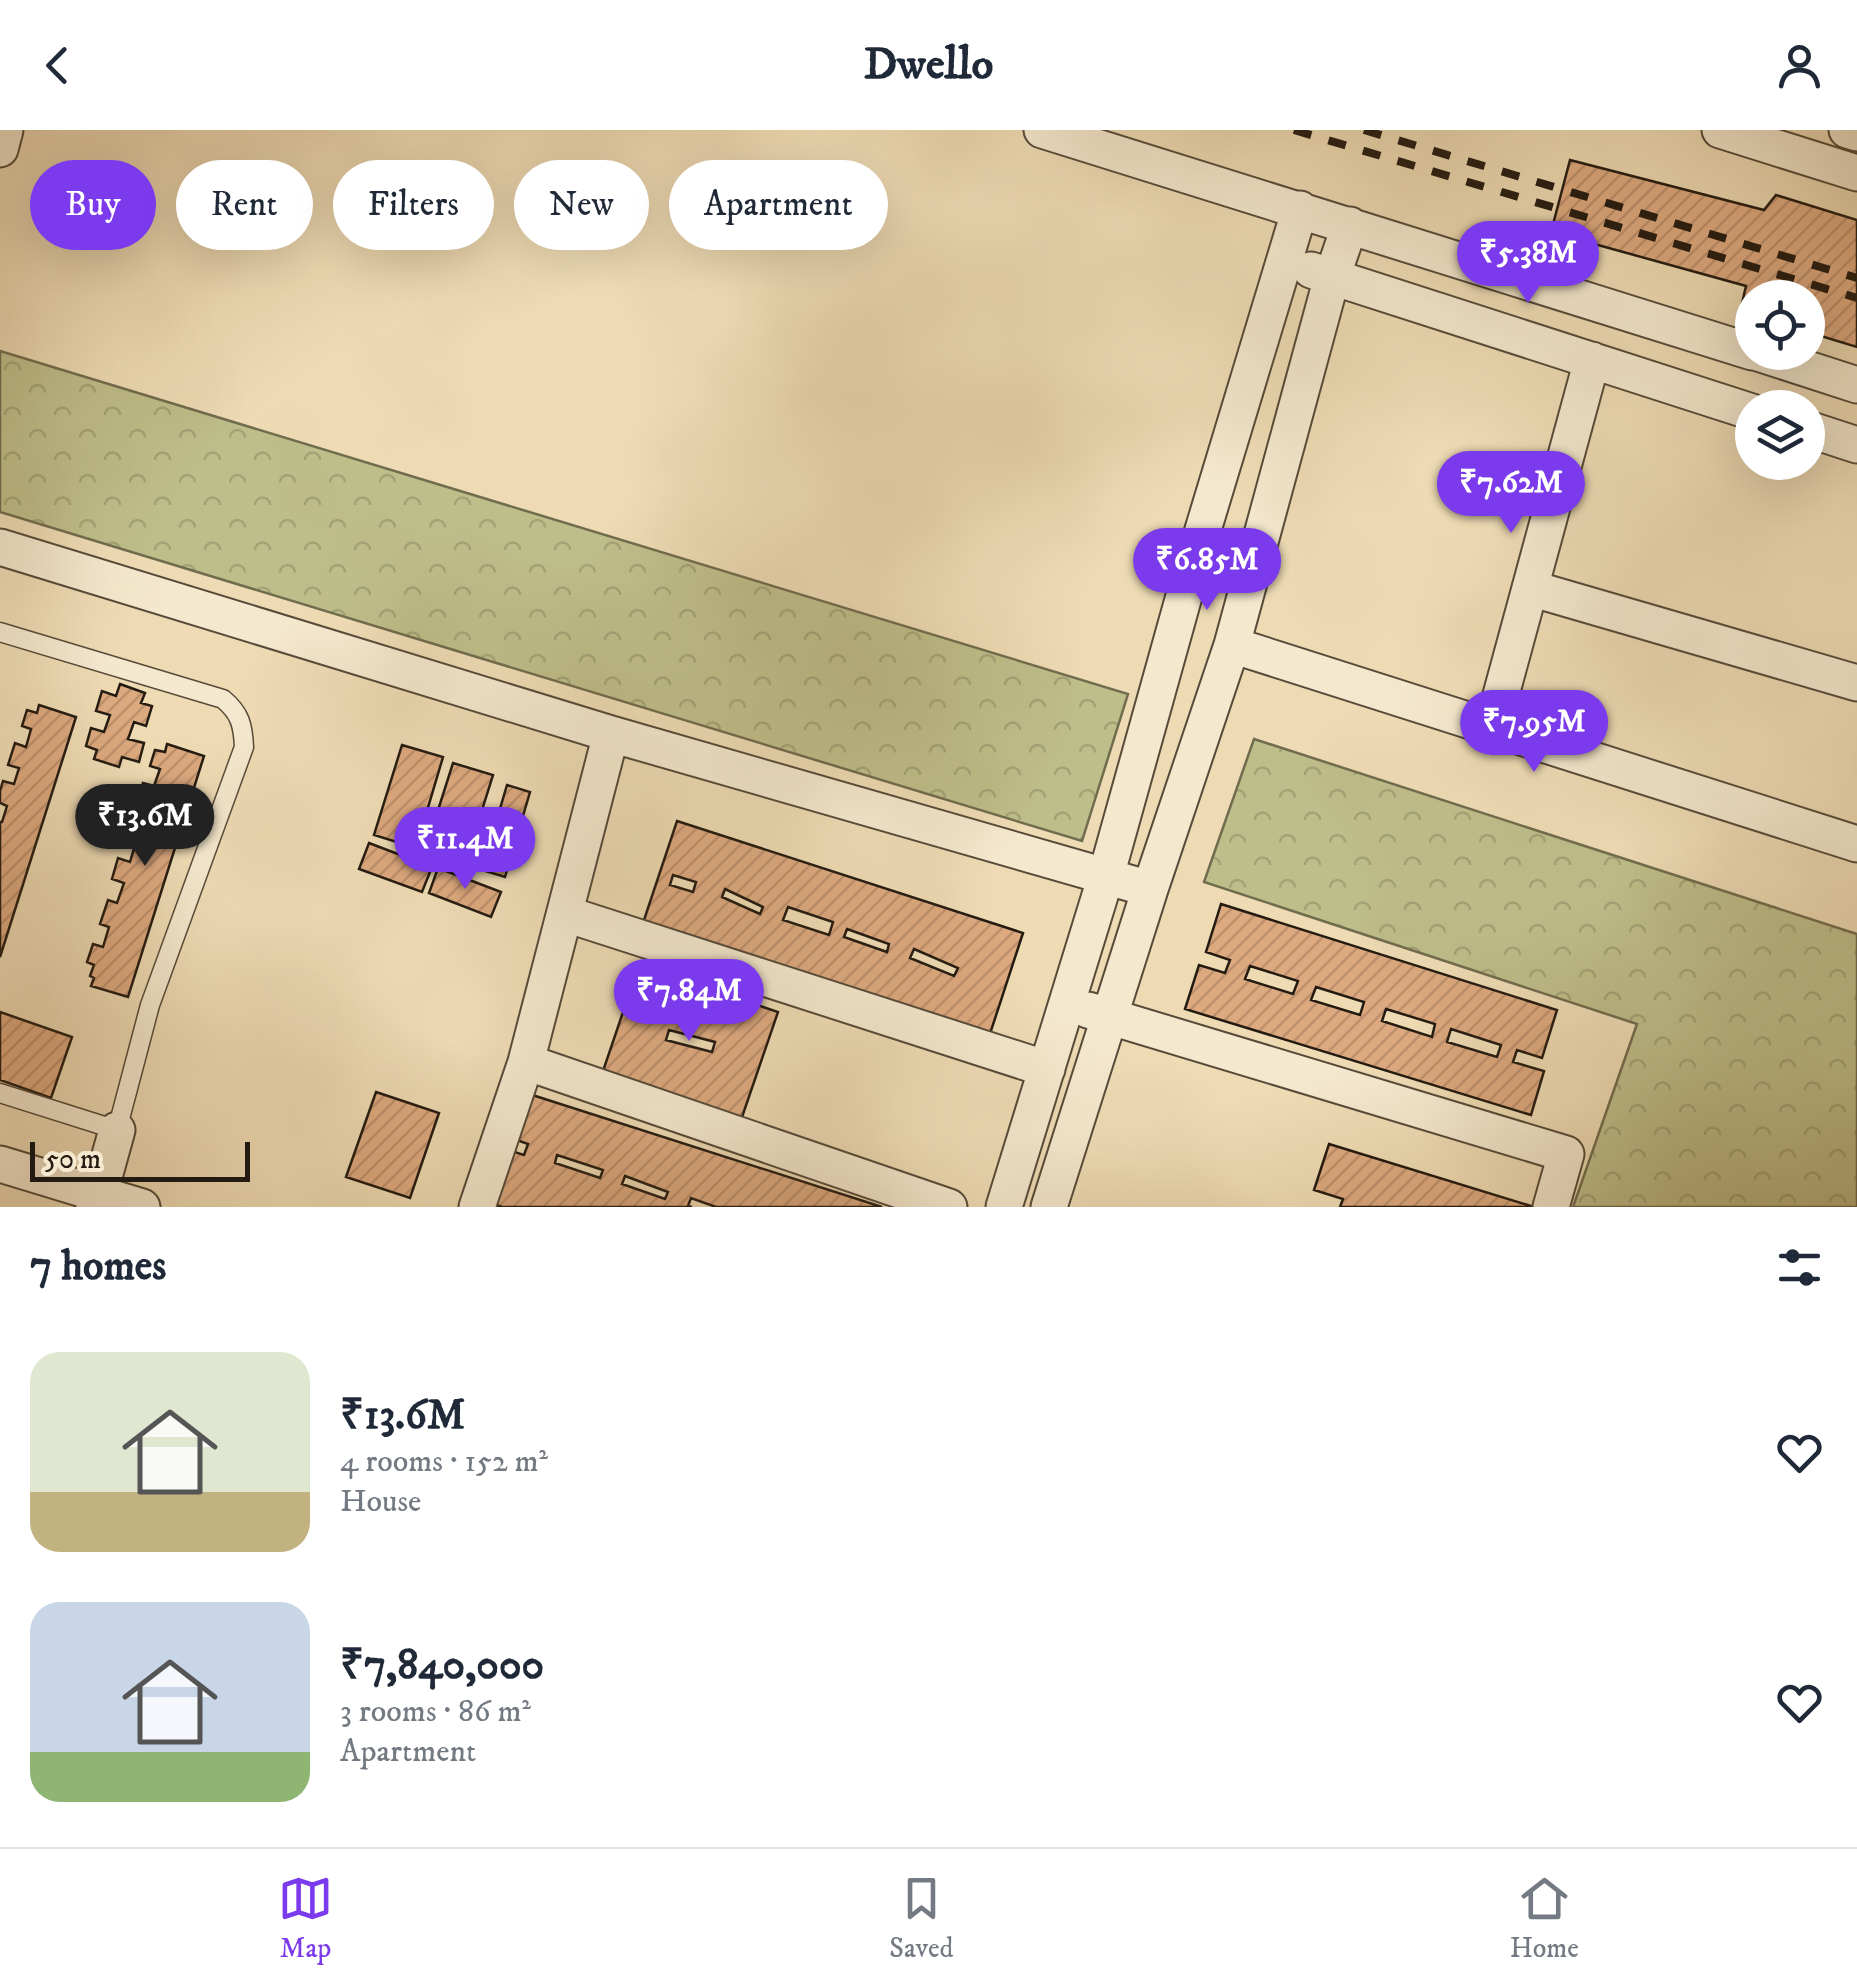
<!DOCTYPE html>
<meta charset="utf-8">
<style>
:root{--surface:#fff;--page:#f6f6f7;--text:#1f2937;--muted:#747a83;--line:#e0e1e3;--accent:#7c3aed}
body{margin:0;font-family:"IM FELL DW Pica",serif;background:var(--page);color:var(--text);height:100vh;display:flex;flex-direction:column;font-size:38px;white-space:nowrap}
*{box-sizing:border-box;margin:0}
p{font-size:32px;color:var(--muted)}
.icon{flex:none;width:55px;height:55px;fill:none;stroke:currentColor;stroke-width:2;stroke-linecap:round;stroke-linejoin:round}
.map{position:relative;height:1077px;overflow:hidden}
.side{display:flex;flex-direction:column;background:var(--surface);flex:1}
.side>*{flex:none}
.banner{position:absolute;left:30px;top:30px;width:1000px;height:90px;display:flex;gap:20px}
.controls{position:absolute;left:1735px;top:150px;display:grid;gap:20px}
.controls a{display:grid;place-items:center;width:90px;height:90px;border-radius:50%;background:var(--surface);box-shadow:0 10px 40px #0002;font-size:50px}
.scale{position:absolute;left:30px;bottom:25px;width:220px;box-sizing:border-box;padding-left:10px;border:5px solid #231b11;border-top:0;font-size:28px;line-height:35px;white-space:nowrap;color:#231b11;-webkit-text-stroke:8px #f4e8ce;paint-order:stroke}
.price{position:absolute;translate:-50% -85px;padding:0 22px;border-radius:35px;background:var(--accent);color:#fff;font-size:32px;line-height:65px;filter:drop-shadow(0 2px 5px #0008)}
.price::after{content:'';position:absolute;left:50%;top:60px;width:30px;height:22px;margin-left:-15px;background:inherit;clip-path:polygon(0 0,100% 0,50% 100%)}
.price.on{background:#222;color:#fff}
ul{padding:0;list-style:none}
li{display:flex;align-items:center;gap:30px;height:250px;padding:0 30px}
li span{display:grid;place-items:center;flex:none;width:280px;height:200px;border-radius:30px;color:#555}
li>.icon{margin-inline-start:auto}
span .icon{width:120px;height:120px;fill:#fffc;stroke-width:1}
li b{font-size:42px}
h2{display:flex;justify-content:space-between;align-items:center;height:120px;padding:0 30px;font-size:42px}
.chip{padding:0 35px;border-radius:45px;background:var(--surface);box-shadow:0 10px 40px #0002;font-size:35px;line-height:90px}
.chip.on{background:var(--accent);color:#fff}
header{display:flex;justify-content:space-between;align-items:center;height:130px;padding:0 30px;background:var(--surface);font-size:45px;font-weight:800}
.tabs{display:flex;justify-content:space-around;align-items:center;height:140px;border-top:2px solid var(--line);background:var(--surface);font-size:28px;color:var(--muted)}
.tabs a{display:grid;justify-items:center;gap:5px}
.tabs .on{color:var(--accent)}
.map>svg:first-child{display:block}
.park{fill:url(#park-crowns);stroke:#706c4e;stroke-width:2.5}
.building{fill:url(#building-hatch);stroke:#231b11;stroke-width:2.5;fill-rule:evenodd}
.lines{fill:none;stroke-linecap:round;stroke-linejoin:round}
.service-casing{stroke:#564b3a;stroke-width:21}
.minor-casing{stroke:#564b3a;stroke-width:39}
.service{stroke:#f4e8ce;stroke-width:18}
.minor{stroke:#f4e8ce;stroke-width:35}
.rail{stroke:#231b11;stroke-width:8;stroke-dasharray:18 18;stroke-linecap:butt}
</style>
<header><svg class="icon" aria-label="back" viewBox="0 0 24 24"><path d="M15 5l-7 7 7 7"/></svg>Dwello<svg class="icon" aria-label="person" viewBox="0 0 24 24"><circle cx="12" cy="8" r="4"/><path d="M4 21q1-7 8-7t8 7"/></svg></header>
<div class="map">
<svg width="1857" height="1077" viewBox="0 0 1857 1077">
<defs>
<pattern id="park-crowns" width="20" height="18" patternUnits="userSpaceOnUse" patternTransform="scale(2.5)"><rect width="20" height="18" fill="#bebe8a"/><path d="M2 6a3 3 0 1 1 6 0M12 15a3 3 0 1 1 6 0" fill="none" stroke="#a3a376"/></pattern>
<pattern id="building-hatch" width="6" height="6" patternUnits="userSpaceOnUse" patternTransform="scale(2.5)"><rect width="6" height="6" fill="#dda97f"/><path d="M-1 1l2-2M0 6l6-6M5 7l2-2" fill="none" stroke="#bd916d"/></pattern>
</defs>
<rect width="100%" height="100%" fill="#eedbb4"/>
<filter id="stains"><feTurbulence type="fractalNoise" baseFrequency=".002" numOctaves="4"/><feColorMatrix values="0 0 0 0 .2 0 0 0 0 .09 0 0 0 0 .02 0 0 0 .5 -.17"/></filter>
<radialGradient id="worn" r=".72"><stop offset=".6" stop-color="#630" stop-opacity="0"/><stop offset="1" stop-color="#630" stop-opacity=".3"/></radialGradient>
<path class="park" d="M0,221L1128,564L1082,711L0,382Z
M1254,609L1857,804V1077H1573L1637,894L1204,752Z"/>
<path class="building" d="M1570,30L1764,80L1776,65L1857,90V217L1808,202V168H1752V186L1740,182L1746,156L1551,102Z
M120,554L145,563L141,573L152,576L146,596L134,592L128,609L144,613L139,632L122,627L119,637L94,629L97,620L86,616L91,598L104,602L110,585L96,581L102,561L116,566Z
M39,575L76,587L0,827V692H2L7,676L0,673V661L3,651L14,654L19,638L8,635L15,613L26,617L31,599L22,596L27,580L37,583Z
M167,614L204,626L128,867L91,856L94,848L90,846L94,835L87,832L93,814L103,817L109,797L100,794L108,770L117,773L124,753L112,749L118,728L130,732L135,715L124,711L131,691L142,694L147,678L136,674L143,653L154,656L160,639L150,636L155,620L165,622Z
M402,615L443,627L416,718L374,705Z
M453,633L493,645L466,731L426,718Z
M507,655L530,662L505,747L482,740Z
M677,691L1023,803L987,913L640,802ZM673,745L696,752L693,762L670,755ZM725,759L763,777L760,784L722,767ZM788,777L833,792L829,805L783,790ZM847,799L889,814L887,822L844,807ZM914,819L958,838L954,846L910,828Z
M369,713L432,737L422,762L359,739Z
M438,738L501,762L491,787L429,763Z
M1221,774L1557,880L1542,928L1517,920L1513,932L1544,941L1531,985L1185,879L1199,835L1225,843L1230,830L1206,822ZM1250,836L1298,851L1293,864L1245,849ZM1316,857L1364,872L1360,885L1311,870ZM1386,879L1435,894L1432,907L1382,891ZM1451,899L1501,915L1497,927L1447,912Z
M639,835L778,882L740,993L601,947ZM669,900L715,912L712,922L666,910Z
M0,882L72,907L51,968L0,950Z
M376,962L439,983L410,1068L346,1047Z
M523,962L882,1077H716L691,1068L688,1076L692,1077H502L487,1072L505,1019L524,1025L528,1014L508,1007ZM557,1025L603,1040L600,1048L555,1033ZM625,1046L668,1062L665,1069L622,1054Z
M1329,1014L1534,1077H1340L1343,1069L1314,1060Z"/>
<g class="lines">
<defs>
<path id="service" d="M0,502L223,569C240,583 243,595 244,617L150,875L117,1000L0,963"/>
<path id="minor" d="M1042,0L1752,222
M1720,0L1857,43
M1847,0L1857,3
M0,19L5,0
M1311,140L1752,282
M1755,222L1857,255
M1808,299L1857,315
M0,417L611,604L1150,759
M1530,458L1857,553
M1232,515L1857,714
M1492,598L1592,230
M566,784L1047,939
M1088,880L1566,1024L1551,1077
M526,932L949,1077
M0,1034L142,1077
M94,1077L99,1065L117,1000
M477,1077L526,932L611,604
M1004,1077L1106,746L1196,423L1300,79
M1049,1077L1150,759L1232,515L1332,147L1350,95"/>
</defs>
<use href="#service" class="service-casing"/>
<use href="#minor" class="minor-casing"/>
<use href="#service" class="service"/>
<use href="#minor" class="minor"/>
<path class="rail" d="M1294,0L1857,168
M1364,0L1857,148"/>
</g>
<rect width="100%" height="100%" filter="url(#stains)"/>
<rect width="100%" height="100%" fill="url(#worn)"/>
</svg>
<div class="controls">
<a><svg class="icon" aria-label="locate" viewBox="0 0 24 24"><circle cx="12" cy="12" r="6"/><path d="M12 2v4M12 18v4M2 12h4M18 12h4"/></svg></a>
<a><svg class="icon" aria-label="layers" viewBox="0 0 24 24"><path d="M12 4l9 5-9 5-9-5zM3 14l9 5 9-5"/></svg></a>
</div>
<div class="scale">50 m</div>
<b class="price" style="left:1528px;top:176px">₹5.38M</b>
<b class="price" style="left:1511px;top:406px">₹7.62M</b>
<b class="price" style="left:1207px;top:483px">₹6.85M</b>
<b class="price" style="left:1534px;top:645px">₹7.95M</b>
<b class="price on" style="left:145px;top:739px">₹13.6M</b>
<b class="price" style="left:465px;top:762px">₹11.4M</b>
<b class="price" style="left:689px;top:914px">₹7.84M</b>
<div class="banner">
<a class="chip on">Buy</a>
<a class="chip">Rent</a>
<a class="chip">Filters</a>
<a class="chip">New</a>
<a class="chip">Apartment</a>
</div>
</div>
<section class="side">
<h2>7 homes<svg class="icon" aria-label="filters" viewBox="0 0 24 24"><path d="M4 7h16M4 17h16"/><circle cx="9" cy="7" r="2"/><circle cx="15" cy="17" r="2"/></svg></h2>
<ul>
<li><span style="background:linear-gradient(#dfe7d0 70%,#c2b280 0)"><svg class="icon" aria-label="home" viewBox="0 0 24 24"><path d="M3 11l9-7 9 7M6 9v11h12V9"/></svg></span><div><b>₹13.6M</b><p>4 rooms · 152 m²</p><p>House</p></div><svg class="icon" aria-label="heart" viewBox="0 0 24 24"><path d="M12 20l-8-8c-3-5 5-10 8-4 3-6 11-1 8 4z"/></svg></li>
<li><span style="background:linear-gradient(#c9d6e8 75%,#8fb573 0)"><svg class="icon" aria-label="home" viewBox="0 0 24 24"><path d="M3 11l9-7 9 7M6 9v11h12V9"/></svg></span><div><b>₹7,840,000</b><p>3 rooms · 86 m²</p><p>Apartment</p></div><svg class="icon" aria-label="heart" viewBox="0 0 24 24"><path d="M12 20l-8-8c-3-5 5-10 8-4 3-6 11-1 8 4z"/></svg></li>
</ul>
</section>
<nav class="tabs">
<a class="on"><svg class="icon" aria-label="map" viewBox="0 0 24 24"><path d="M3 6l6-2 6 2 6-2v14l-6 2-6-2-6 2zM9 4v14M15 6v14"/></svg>Map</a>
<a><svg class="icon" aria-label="saved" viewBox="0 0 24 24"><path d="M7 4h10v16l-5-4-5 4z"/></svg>Saved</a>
<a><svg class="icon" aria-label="home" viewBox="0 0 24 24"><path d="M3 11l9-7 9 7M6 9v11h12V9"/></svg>Home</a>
</nav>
